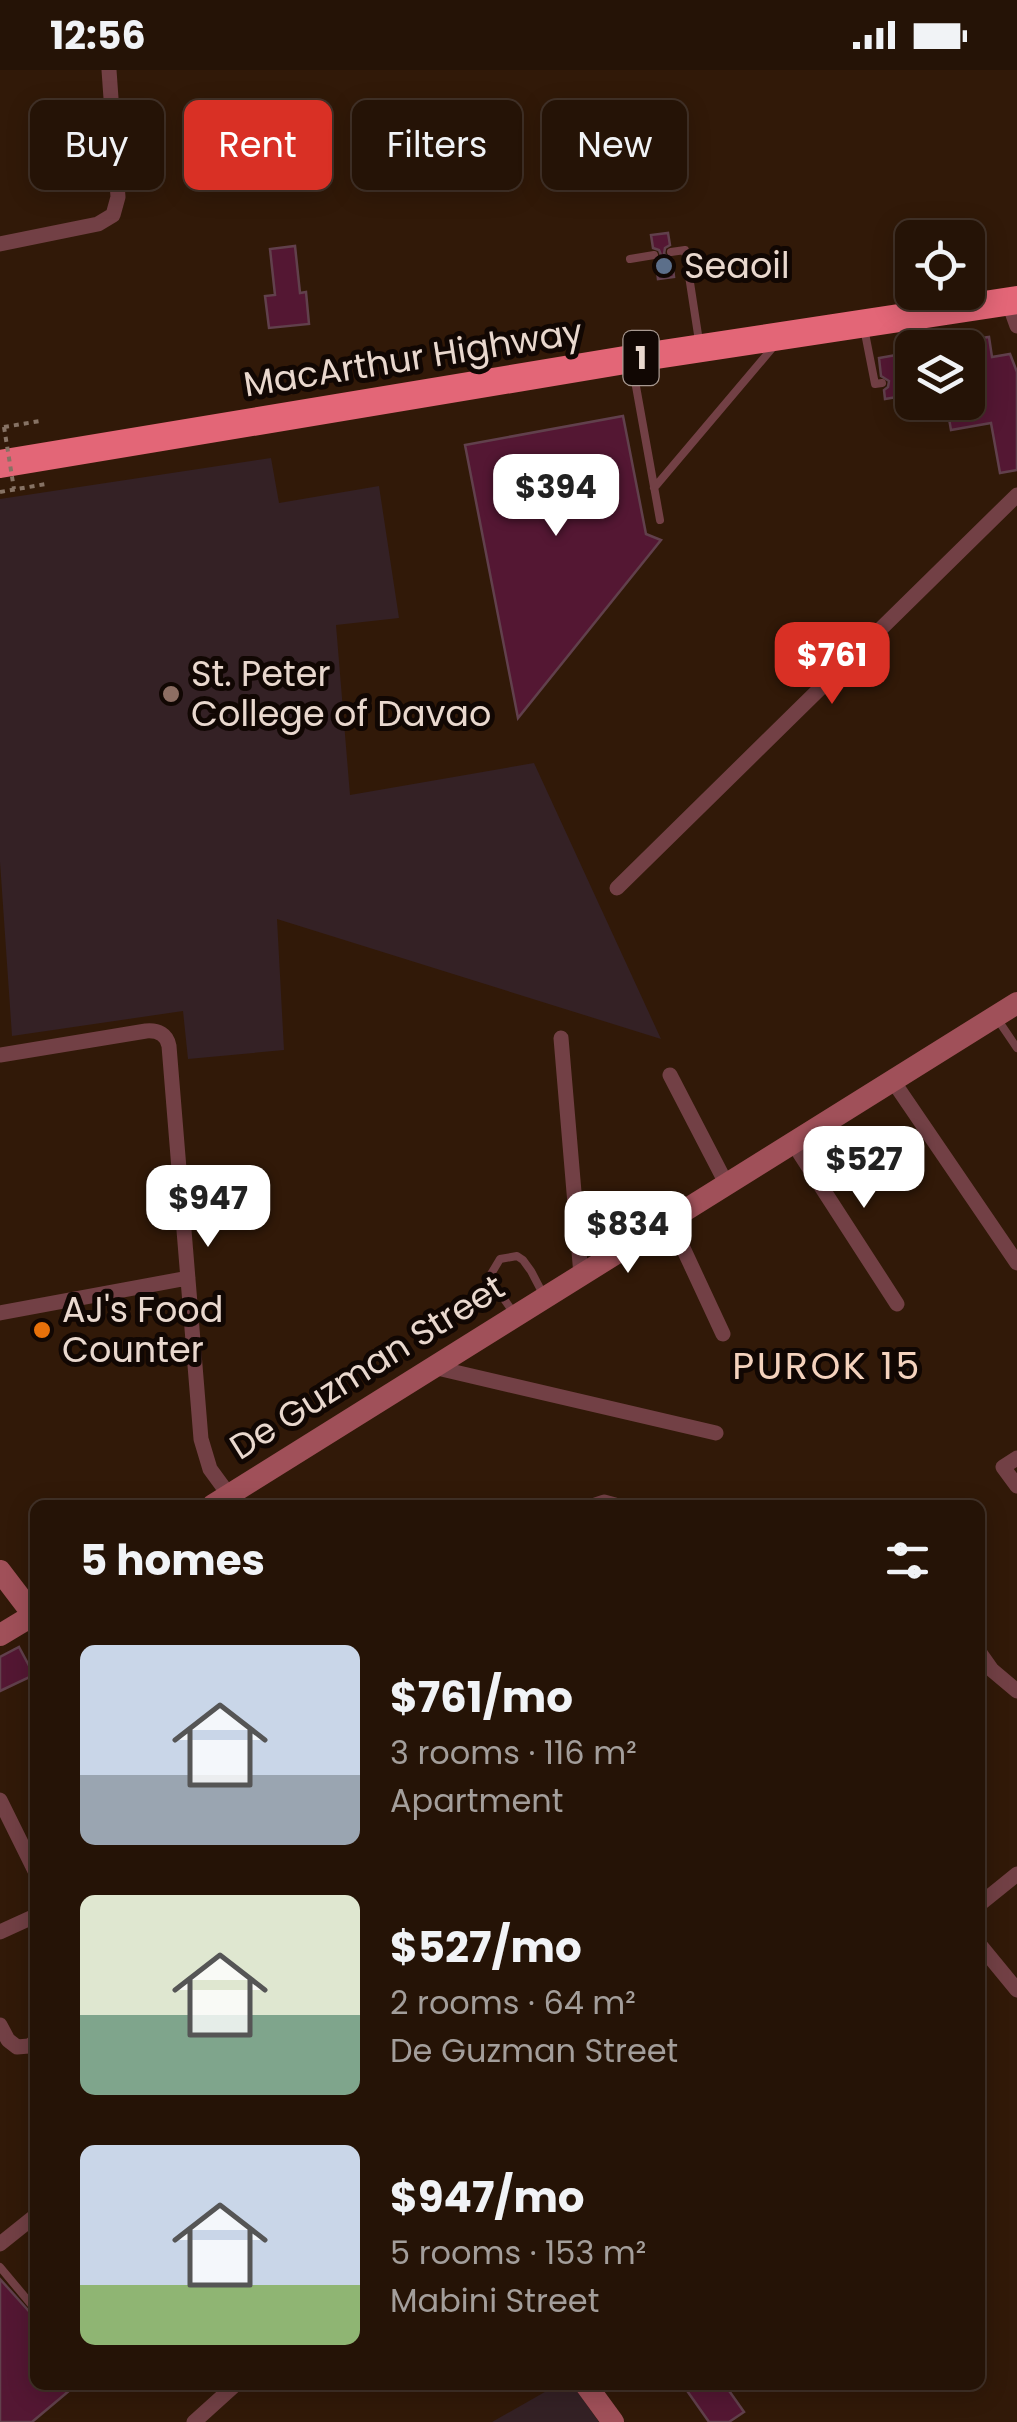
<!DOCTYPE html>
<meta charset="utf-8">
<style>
:root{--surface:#251306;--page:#312014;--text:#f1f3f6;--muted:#a39e9b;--line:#423228;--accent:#d93025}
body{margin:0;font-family:Poppins,sans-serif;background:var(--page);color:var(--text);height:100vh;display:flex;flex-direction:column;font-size:38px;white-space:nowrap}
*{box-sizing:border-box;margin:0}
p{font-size:32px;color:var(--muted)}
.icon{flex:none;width:55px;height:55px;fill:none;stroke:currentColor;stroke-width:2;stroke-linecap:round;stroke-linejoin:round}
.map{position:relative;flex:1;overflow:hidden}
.sheet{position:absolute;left:30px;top:1430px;width:955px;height:890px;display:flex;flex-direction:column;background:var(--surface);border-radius:15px;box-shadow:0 5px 25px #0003,0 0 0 2px var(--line)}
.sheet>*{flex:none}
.hud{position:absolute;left:30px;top:30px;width:958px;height:90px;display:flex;gap:20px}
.buttons{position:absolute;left:895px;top:150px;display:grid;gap:20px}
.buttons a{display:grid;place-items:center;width:90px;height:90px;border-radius:15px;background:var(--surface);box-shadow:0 5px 25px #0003,0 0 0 2px var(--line);font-size:50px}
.price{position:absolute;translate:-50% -85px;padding:0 22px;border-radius:20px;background:#fff;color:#222;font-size:32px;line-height:65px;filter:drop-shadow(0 2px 5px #0008)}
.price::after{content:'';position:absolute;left:50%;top:60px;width:30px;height:22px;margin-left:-15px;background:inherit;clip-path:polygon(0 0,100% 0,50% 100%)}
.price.current{background:var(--accent);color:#fff}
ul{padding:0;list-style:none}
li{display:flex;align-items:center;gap:30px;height:250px;padding:0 50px}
li span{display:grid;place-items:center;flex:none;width:280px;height:200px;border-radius:15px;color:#555}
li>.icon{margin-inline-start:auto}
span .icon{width:120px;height:120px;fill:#fffc;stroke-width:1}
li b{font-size:42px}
h2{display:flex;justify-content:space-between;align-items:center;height:120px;padding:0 50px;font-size:42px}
.chip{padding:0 35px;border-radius:15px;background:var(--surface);box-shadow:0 5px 25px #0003,0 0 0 2px var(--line);font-size:35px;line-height:90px}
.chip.current{background:var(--accent);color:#fff}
.status{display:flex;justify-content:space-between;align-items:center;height:70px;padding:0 50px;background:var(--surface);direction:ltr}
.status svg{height:28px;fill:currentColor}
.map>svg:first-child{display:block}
.education{fill:#342125}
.building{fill:#541733;stroke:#61404c;stroke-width:2.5}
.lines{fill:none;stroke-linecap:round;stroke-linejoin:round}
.path{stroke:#867264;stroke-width:4;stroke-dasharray:5 5;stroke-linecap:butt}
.lane{stroke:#724045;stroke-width:8}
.street{stroke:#724045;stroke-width:15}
.secondary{stroke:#a05059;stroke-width:22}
.highway{stroke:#e36677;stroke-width:28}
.path-bridge{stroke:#867264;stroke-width:4;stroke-dasharray:5 5;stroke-linecap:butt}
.service-dot{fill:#5c6f8a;stroke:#110703;stroke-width:4}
.education-dot{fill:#8d6e63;stroke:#110703;stroke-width:4}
.food-dot{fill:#e8710a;stroke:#110703;stroke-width:4}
.labels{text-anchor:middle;stroke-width:10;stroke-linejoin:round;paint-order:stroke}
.shield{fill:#110703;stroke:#a89991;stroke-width:2.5}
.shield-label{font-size:32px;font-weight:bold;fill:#e9d8ce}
.poi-label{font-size:35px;fill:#e9d8ce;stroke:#110703;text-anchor:start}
.street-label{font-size:35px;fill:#e9d8ce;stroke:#110703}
.neighbourhood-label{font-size:38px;letter-spacing:2.5px;fill:#f4d2bd;stroke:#110703}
</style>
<div class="status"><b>12:56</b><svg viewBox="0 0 49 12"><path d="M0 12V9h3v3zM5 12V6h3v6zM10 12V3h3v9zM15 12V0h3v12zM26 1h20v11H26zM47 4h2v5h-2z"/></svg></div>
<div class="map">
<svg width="1017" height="2352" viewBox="0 0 1017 2352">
<rect width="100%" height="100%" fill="#311908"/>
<path class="education" d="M271,388L279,433L379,416L399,548L336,555L350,725L534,693L661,969L277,849L284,980L188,989L183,941L12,966L0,792V429Z
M557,2315H573L599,2352H492Z"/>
<path class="building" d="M244,30L284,33L279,79L232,77L233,56H242Z
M668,163L670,175L665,178L664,184L672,189L674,207L658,209L656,192L661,185L659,180L653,178L651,165Z
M295,176L300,223L306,222L309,254L269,258L265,226L275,225L270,179Z
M989,267L992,287L1010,284L1017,302V400L1000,403L991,353L951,360L946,332H968V270Z
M902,284L905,302L901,304L899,309L901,314L907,316L909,325L885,329L884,320L888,317L889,311L881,306L879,288Z
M623,346L646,464L661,470L518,648L465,375Z
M19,1577L34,1605L0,1621V1587Z
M0,2209L35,2248V2315H76L32,2352H0Z
M683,2315H725L744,2342L729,2352H709Z"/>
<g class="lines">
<path class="path" d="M4,357L40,351
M0,422L46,414"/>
<path class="lane" d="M671,182L685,180L699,271
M630,189L654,185
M904,251L912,300
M864,258L875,314L882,313
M632,294L660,450
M906,309L912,308
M654,418L774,276
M998,950L1017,978
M513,1242L493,1213L491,1204L500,1189L517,1186L523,1190L531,1201L543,1224
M0,2197L35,2239
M99,2315V2316"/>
<path class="street" d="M0,174L98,154L113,145L118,127L109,0
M1008,231L1017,256
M617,818L1017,425
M561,968L581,1205
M0,985L146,961C158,960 167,964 169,976L201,1369L210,1399L229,1425
M670,1005L727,1115
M893,1011L1017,1193
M793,1073L897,1234
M670,1150L723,1264
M0,1243L188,1208
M433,1297L716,1363
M1017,1388L1003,1397L1017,1416
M595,1435L604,1432L615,1435
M980,1583L992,1600L1017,1621
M0,1730L35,1801
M980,1834L1017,1804
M0,1862L35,1846
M980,1875L1017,1920
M0,1955L8,1970L17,1977L29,1976L35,1972
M0,2174L35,2146
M194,2352L235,2315"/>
<path class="secondary" d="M213,1435L1017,933
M0,1501L35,1547
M0,1565L35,1544
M586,2315L613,2352"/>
<path class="highway" d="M0,394L643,287L1017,230"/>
<path class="path-bridge" d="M4,357L14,419"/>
</g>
<circle class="service-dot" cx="664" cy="196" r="10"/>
<circle class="education-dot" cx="171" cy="624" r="10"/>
<circle class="food-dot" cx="42" cy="1260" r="10"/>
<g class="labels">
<rect class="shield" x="623.5" y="261" width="35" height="54" rx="8"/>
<g class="shield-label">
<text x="641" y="299">1</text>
</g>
<g class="poi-label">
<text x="684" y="208">Seaoil</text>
<text x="191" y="616">St. Peter<tspan x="191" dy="40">College of Davao</tspan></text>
<text x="62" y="1252">AJ's Food<tspan x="62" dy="40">Counter</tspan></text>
</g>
<g class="street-label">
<text transform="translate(413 288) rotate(-9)" y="12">MacArthur Highway</text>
<text transform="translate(367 1297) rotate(-32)" y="12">De Guzman Street</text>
</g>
<g class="neighbourhood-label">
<text x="827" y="1309">PUROK 15</text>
</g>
</g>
</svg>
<div class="buttons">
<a><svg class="icon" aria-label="locate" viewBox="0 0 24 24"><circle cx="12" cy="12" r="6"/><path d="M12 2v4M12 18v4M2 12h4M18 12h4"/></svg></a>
<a><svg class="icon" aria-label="layers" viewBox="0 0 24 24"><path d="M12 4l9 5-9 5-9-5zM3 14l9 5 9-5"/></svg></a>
</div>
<b class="price" style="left:556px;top:469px">$394</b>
<b class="price current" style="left:832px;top:637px">$761</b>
<b class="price" style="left:864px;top:1141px">$527</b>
<b class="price" style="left:208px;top:1180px">$947</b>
<b class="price" style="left:628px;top:1206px">$834</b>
<div class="hud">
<a class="chip">Buy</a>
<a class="chip current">Rent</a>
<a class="chip">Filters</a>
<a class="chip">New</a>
</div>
<section class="sheet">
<h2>5 homes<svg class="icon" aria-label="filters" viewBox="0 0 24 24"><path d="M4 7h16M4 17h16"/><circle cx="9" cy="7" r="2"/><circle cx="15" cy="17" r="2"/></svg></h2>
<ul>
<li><span style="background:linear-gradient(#c9d6e8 65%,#9aa5b1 0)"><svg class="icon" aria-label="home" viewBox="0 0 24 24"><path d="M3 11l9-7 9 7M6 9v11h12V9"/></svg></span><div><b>$761/mo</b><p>3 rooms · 116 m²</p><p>Apartment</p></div></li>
<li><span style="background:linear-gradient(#dfe7d0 60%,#7fa58c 0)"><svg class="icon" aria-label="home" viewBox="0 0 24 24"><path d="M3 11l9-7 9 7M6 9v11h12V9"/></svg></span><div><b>$527/mo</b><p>2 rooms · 64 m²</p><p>De Guzman Street</p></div></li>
<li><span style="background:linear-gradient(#c9d6e8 70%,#8fb573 0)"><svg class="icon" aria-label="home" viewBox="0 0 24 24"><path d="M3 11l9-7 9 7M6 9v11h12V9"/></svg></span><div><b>$947/mo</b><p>5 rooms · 153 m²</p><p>Mabini Street</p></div></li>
</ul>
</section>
</div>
